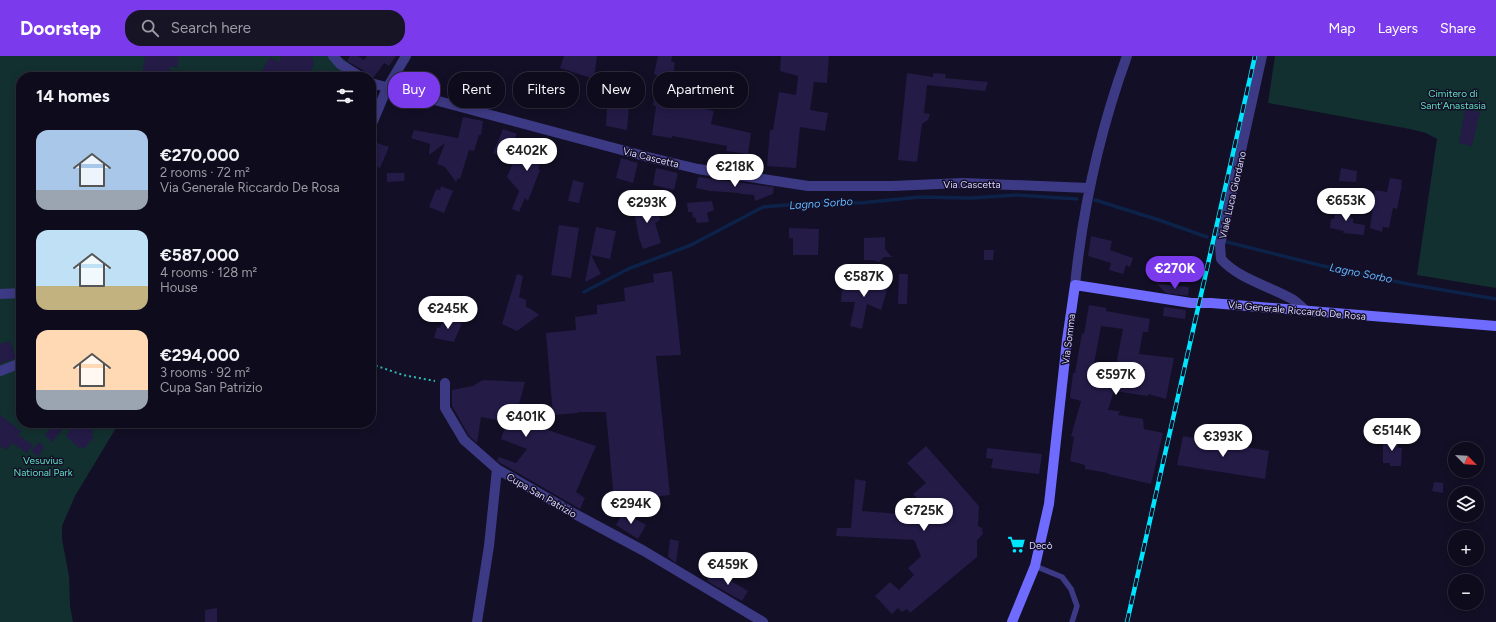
<!DOCTYPE html>
<meta charset="utf-8">
<style>
:root{--surface:#0e0b1c;--page:#171425;--text:#f1f3f6;--muted:#9b9ba3;--line:#2e2b3b;--accent:#7c3aed}
body{margin:0;font-family:Figtree,sans-serif;background:var(--page);color:var(--text);height:100vh;display:flex;flex-direction:column;font-size:15px;white-space:nowrap}
*{box-sizing:border-box;margin:0}
p{font-size:13px;color:var(--muted)}
.icon{flex:none;width:22px;height:22px;fill:none;stroke:currentColor;stroke-width:2;stroke-linecap:round;stroke-linejoin:round}
.map{position:relative;flex:1;overflow:hidden}
.drawer{position:absolute;left:16px;top:16px;width:360px;height:356px;display:flex;flex-direction:column;background:var(--surface);border-radius:16px;box-shadow:0 2px 10px #0003,0 0 0 1px var(--line)}
.drawer>*{flex:none}
.top-card{position:absolute;left:388px;top:16px;width:380px;height:36px;display:flex;gap:8px}
.needle{width:26px;rotate:114deg}
.buttons{position:absolute;left:1448px;top:386px;display:grid;gap:8px}
.buttons a{display:grid;place-items:center;width:36px;height:36px;border-radius:50%;background:var(--surface);box-shadow:0 2px 10px #0003,0 0 0 1px var(--line);font-size:20px}
.price{position:absolute;translate:-50% -34px;padding:0 9px;border-radius:14px;background:#fff;color:#222;font-size:13px;line-height:26px;filter:drop-shadow(0 1px 2px #0008)}
.price::after{content:'';position:absolute;left:50%;top:24px;width:12px;height:9px;margin-left:-6px;background:inherit;clip-path:polygon(0 0,100% 0,50% 100%)}
.price.selected{background:var(--accent);color:#fff}
ul{padding:0;list-style:none}
li{display:flex;align-items:center;gap:12px;height:100px;padding:0 20px}
li span{display:grid;place-items:center;flex:none;width:112px;height:80px;border-radius:12px;color:#555}
li>.icon{margin-inline-start:auto}
span .icon{width:48px;height:48px;fill:#fffc;stroke-width:1}
li b{font-size:17px}
h2{display:flex;justify-content:space-between;align-items:center;height:48px;padding:0 20px;font-size:17px}
.chip{padding:0 14px;border-radius:16px;background:var(--surface);box-shadow:0 2px 10px #0003,0 0 0 1px var(--line);font-size:14px;line-height:36px}
.chip.selected{background:var(--accent);color:#fff}
header{display:flex;align-items:center;gap:24px;box-sizing:border-box;height:56px;padding:0 20px;background:var(--accent);color:#fff}
header strong{font-size:19px}
nav{display:flex;gap:22px;margin-inline-start:auto;font-size:14px}
.search{width:280px;height:36px;background:var(--page);display:flex;align-items:center;gap:10px;box-sizing:border-box;padding:0 14px;border-radius:16px;color:var(--muted);font-size:15px}
.map>svg:first-child{display:block}
.green{fill:#12302f}
.lines{fill:none;stroke-linecap:round;stroke-linejoin:round}
.stream{stroke:#0c2248;stroke-width:3.5}
.building{fill:#241b47;fill-rule:evenodd}
.path{stroke:#2fb8b0;stroke-width:2;stroke-dasharray:2 3;stroke-linecap:butt}
.lane{stroke:#3d3a85;stroke-width:5.5}
.street{stroke:#3d3a85;stroke-width:10}
.secondary{stroke:#6f6bff;stroke-width:10}
.rail-casing{stroke:#00e5ff;stroke-width:4.5}
.rail{stroke:#130f26;stroke-width:3;stroke-dasharray:9;stroke-linecap:butt}
.labels{text-anchor:middle;stroke-width:3;stroke-linejoin:round;paint-order:stroke}
.park-label{font-size:10px;fill:#5fe0c0;stroke:#130f26}
.street-label{font-size:10px;fill:#d9d4ff;stroke:#130f26}
.poi-label{font-size:10px;fill:#d9d4ff;stroke:#130f26;text-anchor:start}
.water-label{font-size:11px;font-style:italic;fill:#62b6ff;stroke:#130f26}
</style>
<header>
<strong>Doorstep</strong>
<div class="search"><svg class="icon" aria-label="search" viewBox="0 0 24 24"><circle cx="10" cy="10" r="6"/><path d="M15 15l6 6"/></svg>Search here</div>
<nav><a>Map</a><a>Layers</a><a>Share</a></nav>
</header>
<div class="map">
<svg width="1496" height="566" viewBox="0 0 1496 566">
<rect width="100%" height="100%" fill="#130f26"/>
<path class="green" d="M0,0H340L366,21H21V367H119L75,440L62,470V483L69,520L70,550L73,566H0Z
M1275,0H1496V232L1417,219L1437,83L1426,77L1410,73L1268,47Z"/>
<g class="lines">
<path class="stream" d="M1095,144L1159,164L1207,181
M1227,186L1319,209L1408,228L1496,243
M584,236L628,213L691,189L763,151L822,146L860,147L920,141L971,142L1017,139L1077,143"/>
</g>
<path class="building" d="M145,0H179L177,12L170,10L169,18L153,15L152,21H142Z
M281,0H312L314,8L309,18L297,21H258L270,1L279,6Z
M350,0H358L364,4L367,0H396L389,10L384,7L374,21H369L364,15L347,5Z
M564,0H597L594,23L560,12Z
M658,0H672L671,5L675,7L673,20L671,19L669,27L660,24V21L654,18Z
M781,0H829L827,27L814,26L810,54L828,57L825,75L800,71L796,112L767,110L770,74H773L779,36L796,39L798,20L780,15Z
M907,17L933,21V17L946,18L945,22L988,26L985,35L927,29L924,57L930,58L928,64L922,68L917,106L898,104Z
M655,41L714,55L711,68L751,77L748,98L726,95L727,90L672,80V82L652,79L656,50L653,49Z
M607,49L629,52L627,74L606,70Z
M1465,53L1480,56L1472,90L1459,87Z
M463,61L483,65L481,79H479L474,95L469,94L460,123L458,122L456,126L445,111L437,108L445,87L429,99L430,88L411,82L414,74L458,82Z
M503,73L517,78L506,102L493,97Z
M533,82L548,88L538,113L540,114L528,145L525,142L519,156L512,153L519,135L507,121L514,104L523,107Z
M371,85L389,91L380,112L371,108Z
M621,102L638,107L633,127L616,122Z
M656,112L678,117L674,134L653,129Z
M1341,112L1357,115L1356,126L1339,125Z
M387,117H405L404,125L387,126Z
M698,121L774,131L773,138L755,145L754,139L740,138V137L710,135L696,132Z
M1390,122L1402,124L1401,129H1402L1397,153L1393,152L1389,172L1383,171L1382,176L1370,172L1375,134L1387,136Z
M573,124L584,127L579,147L568,145Z
M441,130L453,135L444,157L429,151L436,133L440,134Z
M712,145L714,154L707,157L709,166L697,167L695,161L693,162L692,156H688L687,147Z
M655,146L660,164L655,167L661,187L643,193L639,182L633,150Z
M1339,147L1349,148L1348,157H1351L1350,162L1353,163V167L1365,169L1364,179L1343,177L1344,175L1330,172L1331,163H1334L1335,156H1337Z
M559,169L579,172L571,222L551,219Z
M596,171L616,175L610,203L591,199L601,218L585,226Z
M789,172L819,173L818,199H793V182H789Z
M1091,180L1112,185L1110,194L1133,202L1130,211L1126,209L1123,218L1109,214L1111,207L1088,200Z
M885,181V193L892,201H884L879,206L873,204H864V182Z
M984,194H994L993,204H984Z
M672,215L681,299L656,300L670,439L614,445L606,356H578V357L553,359L546,277L576,274L575,261L597,258V249L625,245L624,232L654,226L653,218Z
M517,218L523,220L519,241L526,244V251L531,253L539,259L517,275L502,268Z
M899,218H908L907,248H898Z
M846,224L858,226L890,225L881,254L867,248L862,273L850,270L855,246H841L842,231L844,232Z
M1157,228L1189,231L1188,240L1166,237Z
M1089,249L1106,252V255L1150,263L1148,276H1143L1139,298L1174,302L1166,343L1148,338V340L1114,335L1108,354L1120,355L1118,359L1143,363L1144,373L1163,377L1151,428L1108,418V417L1085,413V409L1070,405L1074,381L1071,380L1081,345L1070,342L1073,317H1075L1082,277L1084,278ZM1101,270L1123,273L1113,324L1092,319Z
M1164,251L1186,254L1185,263L1163,260Z
M444,261L462,267L454,286L434,282L437,271L440,272Z
M10,285L16,302L0,308V288Z
M485,324L525,326L515,363L596,390L576,436L585,442L580,453L497,405L499,401L516,407L527,393L501,383L508,363L497,364L481,361L477,387L469,380L452,350V334L473,330L481,325Z
M0,359L21,375L18,379L33,389L27,397L12,387L6,394L0,390Z
M77,367H84L94,376L91,378L94,381L84,393L82,391L79,392L66,380L74,368Z
M55,368L62,374L52,386L45,379Z
M1183,380L1269,395L1265,423L1177,409Z
M1398,381V392H1402L1401,410H1390V407H1383V382Z
M39,386L44,391L38,401L31,394Z
M926,390L979,450L978,470L982,472L983,478L977,484V501L910,557L907,553L902,556L898,552L892,558L875,540L890,526L899,534L914,519L908,512L921,500L914,484L836,480L837,472H851L855,423L866,425L862,455L914,459L922,448L913,438L926,427L907,407Z
M987,392L1042,398L1039,418L991,412L993,403L986,402Z
M1434,426L1443,427V437L1432,435Z
M623,456L646,469L638,483L616,469Z
M670,483L679,485L676,507L668,501Z
M714,515L748,535L742,545L707,525Z
M217,552V566H205V554Z"/>
<g class="lines">
<path class="path" d="M371,308L403,319L435,325"/>
<path class="lane" d="M1035,510L1062,521L1071,533L1077,550L1072,566"/>
<path class="street" d="M333,0L340,8L361,21
M1262,0L1220,189L1221,203C1239,223 1269,230 1292,243C1297,246 1302,251 1306,255
M371,27L648,101L698,113L808,130H892L963,127L1089,132
M371,70L387,32L406,0
M1075,229C1083,151 1100,74 1127,0
M0,238L21,237
M0,315L21,307
M445,327V352L464,384L497,413L575,458L644,495L763,566
M477,566L489,490L497,413"/>
<path class="secondary" d="M1012,566L1035,510L1049,448L1067,284L1075,229L1191,247H1211L1496,270"/>
<defs>
<path id="rail" d="M1127,566L1255,0"/>
</defs>
<use href="#rail" class="rail-casing"/>
<use href="#rail" class="rail"/>
</g>
<defs>
<symbol id="supermarket-bare" viewBox="-9 -9 18 18"><path d="M-6-5.5h2.5l.6 2H6L4.5 2H-2.5L-4.4-4H-6ZM-1.5 3.2a1.3 1.3 0 1 0 .1 0ZM3 3.2a1.3 1.3 0 1 0 .1 0Z" fill="#00e5ff" stroke="#130f26" stroke-width="2.5" paint-order="stroke"/></symbol>
</defs>
<g fill-rule="evenodd">
<use href="#supermarket-bare" x="1004" y="476" width="25" height="25"/>
</g>
<g class="labels">
<g class="park-label">
<text x="1453" y="41">Cimitero di<tspan x="1453" dy="12">Sant'Anastasia</tspan></text>
<text x="43" y="408">Vesuvius<tspan x="43" dy="12">National Park</tspan></text>
</g>
<g class="street-label">
<text transform="translate(651 101) rotate(14)" y="4">Via Cascetta</text>
<text x="972" y="132">Via Cascetta</text>
<text transform="translate(1232 139) rotate(-77)" y="4">Viale Luca Giordano</text>
<text transform="translate(1297 254) rotate(5)" y="4">Via Generale Riccardo De Rosa</text>
<text transform="translate(1068 283) rotate(-83)" y="4">Via Somma</text>
<text transform="translate(542 439) rotate(30)" y="4">Cupa San Patrizio</text>
</g>
<g class="poi-label">
<text x="1029" y="493">Decò</text>
</g>
<g class="water-label">
<text transform="translate(821 147) rotate(-4)" y="4">Lagno Sorbo</text>
<text transform="translate(1361 217) rotate(11)" y="4">Lagno Sorbo</text>
</g>
</g>
</svg>
<div class="buttons">
<a><svg class="needle" viewBox="-14 -14 28 28"><path d="M0-13l5 13h-10z" fill="#e53935"/><path d="M0 13l5-13h-10z" fill="#9b9ba3"/></svg></a>
<a><svg class="icon" aria-label="layers" viewBox="0 0 24 24"><path d="M12 4l9 5-9 5-9-5zM3 14l9 5 9-5"/></svg></a>
<a>+</a>
<a>−</a>
</div>
<b class="price" style="left:527px;top:116px">€402K</b>
<b class="price" style="left:735px;top:132px">€218K</b>
<b class="price" style="left:1346px;top:166px">€653K</b>
<b class="price" style="left:647px;top:168px">€293K</b>
<b class="price selected" style="left:1175px;top:234px">€270K</b>
<b class="price" style="left:864px;top:242px">€587K</b>
<b class="price" style="left:448px;top:274px">€245K</b>
<b class="price" style="left:1116px;top:340px">€597K</b>
<b class="price" style="left:526px;top:382px">€401K</b>
<b class="price" style="left:1392px;top:396px">€514K</b>
<b class="price" style="left:1223px;top:402px">€393K</b>
<b class="price" style="left:631px;top:469px">€294K</b>
<b class="price" style="left:924px;top:476px">€725K</b>
<b class="price" style="left:728px;top:530px">€459K</b>
<div class="top-card">
<a class="chip selected">Buy</a>
<a class="chip">Rent</a>
<a class="chip">Filters</a>
<a class="chip">New</a>
<a class="chip">Apartment</a>
</div>
<section class="drawer">
<h2>14 homes<svg class="icon" aria-label="filters" viewBox="0 0 24 24"><path d="M4 7h16M4 17h16"/><circle cx="9" cy="7" r="2"/><circle cx="15" cy="17" r="2"/></svg></h2>
<ul>
<li><span style="background:linear-gradient(#a9c7e8 75%,#9aa5b1 0)"><svg class="icon" aria-label="home" viewBox="0 0 24 24"><path d="M3 11l9-7 9 7M6 9v11h12V9"/></svg></span><div><b>€270,000</b><p>2 rooms · 72 m²</p><p>Via Generale Riccardo De Rosa</p></div></li>
<li><span style="background:linear-gradient(#bfe0f5 70%,#c2b280 0)"><svg class="icon" aria-label="home" viewBox="0 0 24 24"><path d="M3 11l9-7 9 7M6 9v11h12V9"/></svg></span><div><b>€587,000</b><p>4 rooms · 128 m²</p><p>House</p></div></li>
<li><span style="background:linear-gradient(#ffd9b3 75%,#9aa5b1 0)"><svg class="icon" aria-label="home" viewBox="0 0 24 24"><path d="M3 11l9-7 9 7M6 9v11h12V9"/></svg></span><div><b>€294,000</b><p>3 rooms · 92 m²</p><p>Cupa San Patrizio</p></div></li>
</ul>
</section>
</div>
